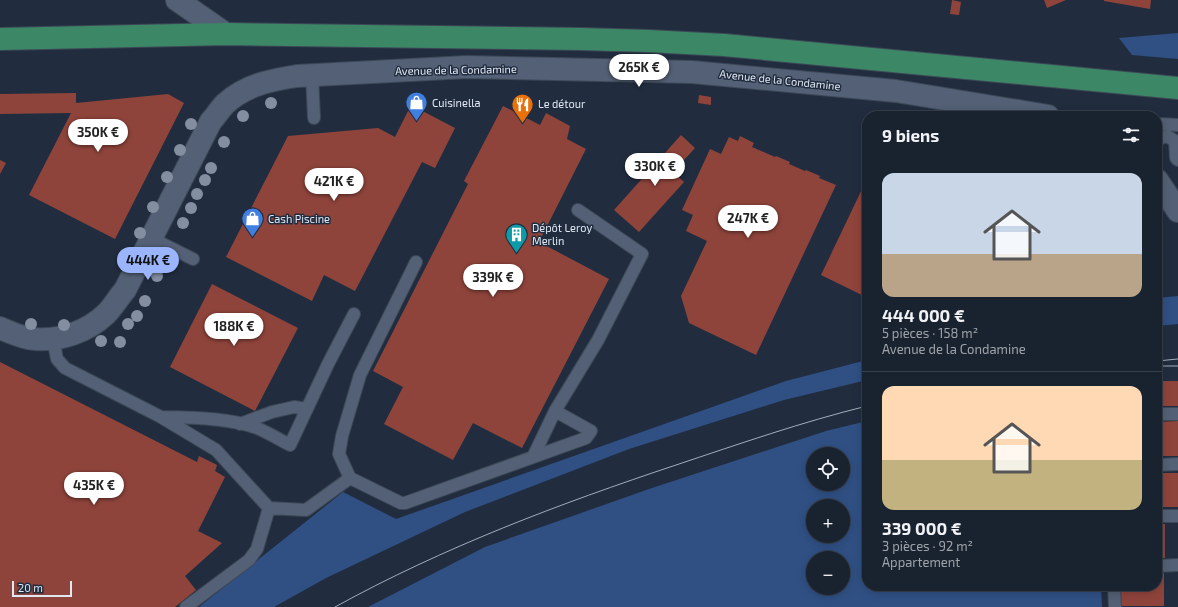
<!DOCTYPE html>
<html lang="fr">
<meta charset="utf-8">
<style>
:root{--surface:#19222f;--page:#222a37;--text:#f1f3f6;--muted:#9fa4aa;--line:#373f4b;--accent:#9ab5fd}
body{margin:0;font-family:"Exo 2",sans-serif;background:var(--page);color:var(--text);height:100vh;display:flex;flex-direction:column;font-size:15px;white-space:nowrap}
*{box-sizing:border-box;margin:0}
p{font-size:13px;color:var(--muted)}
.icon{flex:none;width:22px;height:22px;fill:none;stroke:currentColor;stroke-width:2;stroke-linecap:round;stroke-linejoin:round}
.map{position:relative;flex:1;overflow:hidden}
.details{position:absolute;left:862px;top:111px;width:300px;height:480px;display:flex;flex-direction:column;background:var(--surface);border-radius:16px;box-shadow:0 2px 10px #0003,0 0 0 1px var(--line)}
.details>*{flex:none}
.tools{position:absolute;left:806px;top:447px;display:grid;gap:8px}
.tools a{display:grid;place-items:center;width:44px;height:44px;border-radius:50%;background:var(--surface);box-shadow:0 2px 10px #0003,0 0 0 1px var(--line);font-size:20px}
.scale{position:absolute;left:12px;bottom:10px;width:60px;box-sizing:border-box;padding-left:4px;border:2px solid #e0e8f4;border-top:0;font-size:11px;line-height:14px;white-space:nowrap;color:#e0e8f4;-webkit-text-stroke:3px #212d3f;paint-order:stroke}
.price{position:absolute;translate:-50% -34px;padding:0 9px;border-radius:14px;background:#fff;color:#222;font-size:13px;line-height:26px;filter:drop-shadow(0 1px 2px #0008)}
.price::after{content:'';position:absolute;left:50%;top:24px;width:12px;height:9px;margin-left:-6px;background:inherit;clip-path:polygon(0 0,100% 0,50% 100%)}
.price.current{background:var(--accent);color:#111}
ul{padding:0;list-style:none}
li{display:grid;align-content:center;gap:8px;height:212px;padding:0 20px}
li+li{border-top:1px solid var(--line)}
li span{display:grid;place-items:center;height:124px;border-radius:12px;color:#555}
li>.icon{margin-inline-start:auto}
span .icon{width:72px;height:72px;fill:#fffc;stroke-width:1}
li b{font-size:17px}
h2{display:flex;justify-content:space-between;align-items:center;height:48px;padding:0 20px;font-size:17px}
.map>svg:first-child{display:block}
.green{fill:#305084;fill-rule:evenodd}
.building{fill:#8f443b}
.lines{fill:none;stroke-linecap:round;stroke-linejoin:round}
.service-casing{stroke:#3d4857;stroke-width:14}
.minor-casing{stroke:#3d4857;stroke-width:24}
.primary-casing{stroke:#3d4857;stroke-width:24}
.service{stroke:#536075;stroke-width:12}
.minor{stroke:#536075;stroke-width:22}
.primary{stroke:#3c8765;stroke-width:22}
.tram{stroke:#a3acba;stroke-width:1}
.tree{fill:#838ea0}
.labels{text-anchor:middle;stroke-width:3;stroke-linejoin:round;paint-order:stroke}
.street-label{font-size:11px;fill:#e0e8f4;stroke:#212d3f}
.poi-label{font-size:11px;fill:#e0e8f4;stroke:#212d3f;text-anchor:start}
</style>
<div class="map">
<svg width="1178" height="607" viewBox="0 0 1178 607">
<rect width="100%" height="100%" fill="#212d3f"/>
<path class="green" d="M1178,33V59L1132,55L1119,38Z
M1178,296V324L1157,326V298Z
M867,360V380L784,400L629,449L465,512L326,578L274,607H199L343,492L396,519L786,381Z
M867,421V586H1101L1102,607H368L485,547L649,489L826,431ZM813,454H843V484H813ZM813,506H843V536H813ZM813,558H843V588H813Z"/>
<path class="building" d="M952,0L961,2L959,15L950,14Z
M1044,0H1066L1047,8Z
M1104,0H1151L1150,9L1104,1Z
M76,93V103L168,94L184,103L115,239L29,195L71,113L0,114V94Z
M699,95L711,97V105L698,103Z
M411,105L455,128L435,168L422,162L355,291L324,275L312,301L226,257L288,136L378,128L395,137Z
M503,106L540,125L546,113L570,126L567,139L586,149L539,242L609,279L522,448L473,423L453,460L384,424L403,387L373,371L468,184L464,181Z
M681,135L695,148L673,172L684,182L639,232L614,210Z
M740,136L754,143L752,147L775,157L776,156L790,162L789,164L805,171L806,170L820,176L819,178L836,185L756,355L689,323L681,296L707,241L686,231L693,215L682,210L710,149L721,154L729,137L738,141Z
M0,160L6,163L0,174Z
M863,187L867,188V295L866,297L821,275Z
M212,284L298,328L255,411L170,367Z
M0,362L197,462L199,456L217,465L215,471L225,477L198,531L222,543L185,576L196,590L175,607H0Z
M1157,381H1178V406H1157Z
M1178,421V456H1157V422Z
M1157,473H1178V507H1157Z
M1157,524H1165V558H1157Z
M1164,573V606H1115V586H1157V574Z"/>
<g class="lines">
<defs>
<path id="service" d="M312,75L314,118
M1157,125L1159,124L1178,125
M1157,140L1159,139L1167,136L1175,141L1176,158L1178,160
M151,238L193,259
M53,339L57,359L65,368L161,417L216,450L269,508L257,549L249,560L186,607
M1157,414H1178
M162,417C191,417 230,418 257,428C269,433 280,440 290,445L328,364L354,314
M240,424L272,412L294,407L307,409
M533,457L555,411
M1157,465L1178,464
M350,478L339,454L342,436L360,375L416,262
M269,508L306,510L350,478L401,503H405L586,438L591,431L555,411L598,340L642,254L578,210
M1157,516H1178
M1157,566L1178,565
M1114,586L1115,607"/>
<path id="minor" d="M177,0L226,34
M1157,180L1178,211
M0,328C9,332 25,339 35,339C60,341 87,332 106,314C113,307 118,298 125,290L211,121C216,116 220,109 225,104C245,85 271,80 297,76L467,67L692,72L896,91L1048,116"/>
<path id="primary" d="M0,39L226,34L581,39L648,41L724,45L1178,88"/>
</defs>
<use href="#service" class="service-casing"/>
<use href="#minor" class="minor-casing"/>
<use href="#primary" class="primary-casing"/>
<use href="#service" class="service"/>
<use href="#minor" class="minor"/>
<use href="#primary" class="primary"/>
<path class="tram" d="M1157,361L1178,359
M1157,366H1178
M335,607C444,547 559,504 676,465C739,444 802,422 867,406"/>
</g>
<g class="tree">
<circle cx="271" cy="103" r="6"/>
<circle cx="243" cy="116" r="6"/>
<circle cx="191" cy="124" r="6"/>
<circle cx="224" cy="142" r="6"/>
<circle cx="180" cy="150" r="6"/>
<circle cx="211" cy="168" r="6"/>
<circle cx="167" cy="177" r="6"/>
<circle cx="205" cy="180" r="6"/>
<circle cx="197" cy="194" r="6"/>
<circle cx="153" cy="207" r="6"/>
<circle cx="191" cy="208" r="6"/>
<circle cx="183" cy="223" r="6"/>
<circle cx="140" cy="233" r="6"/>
<circle cx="127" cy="260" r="6"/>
<circle cx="157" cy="276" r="6"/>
<circle cx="145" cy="301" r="6"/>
<circle cx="137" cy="316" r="6"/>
<circle cx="31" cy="324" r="6"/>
<circle cx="128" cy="324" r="6"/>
<circle cx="64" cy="325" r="6"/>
<circle cx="101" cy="341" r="6"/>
<circle cx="120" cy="342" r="6"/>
</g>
<defs>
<symbol id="shop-pin" viewBox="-11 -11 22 30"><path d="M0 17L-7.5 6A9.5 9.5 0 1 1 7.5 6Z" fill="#3f7fe0" stroke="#212d3f"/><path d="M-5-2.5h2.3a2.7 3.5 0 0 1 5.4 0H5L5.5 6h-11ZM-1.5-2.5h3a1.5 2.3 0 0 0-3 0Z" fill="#fff"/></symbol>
<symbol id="restaurant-pin" viewBox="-11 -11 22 30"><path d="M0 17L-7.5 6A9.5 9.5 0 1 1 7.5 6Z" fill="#e8710a" stroke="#212d3f"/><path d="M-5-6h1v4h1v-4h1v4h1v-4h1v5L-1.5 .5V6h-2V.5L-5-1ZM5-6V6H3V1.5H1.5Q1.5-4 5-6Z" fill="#fff"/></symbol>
<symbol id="building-pin" viewBox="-11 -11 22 30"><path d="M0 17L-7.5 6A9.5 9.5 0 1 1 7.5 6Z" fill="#0f9aa8" stroke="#212d3f"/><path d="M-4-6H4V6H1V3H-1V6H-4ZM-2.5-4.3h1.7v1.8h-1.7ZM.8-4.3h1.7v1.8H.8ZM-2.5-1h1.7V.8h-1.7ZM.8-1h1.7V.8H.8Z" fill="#fff"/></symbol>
</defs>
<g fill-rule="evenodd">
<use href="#shop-pin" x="404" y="90" width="25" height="34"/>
<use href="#restaurant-pin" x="510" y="92" width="25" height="34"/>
<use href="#shop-pin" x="240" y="206" width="25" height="34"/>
<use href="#building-pin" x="504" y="222" width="25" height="34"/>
</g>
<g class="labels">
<g class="street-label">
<text transform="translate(456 70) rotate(-1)" y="4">Avenue de la Condamine</text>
<text transform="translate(780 80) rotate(6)" y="4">Avenue de la Condamine</text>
</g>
<g class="poi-label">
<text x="432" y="107">Cuisinella</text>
<text x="538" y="108">Le détour</text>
<text x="268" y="223">Cash Piscine</text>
<text x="532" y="232">Dépôt Leroy<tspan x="532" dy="13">Merlin</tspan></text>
</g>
</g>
</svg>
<div class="tools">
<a><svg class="icon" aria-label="locate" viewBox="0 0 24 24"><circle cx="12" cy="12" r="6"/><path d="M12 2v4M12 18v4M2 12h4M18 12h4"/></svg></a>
<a>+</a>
<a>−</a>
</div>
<div class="scale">20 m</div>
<b class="price" style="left:639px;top:88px">265K €</b>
<b class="price" style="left:98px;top:153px">350K €</b>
<b class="price" style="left:655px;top:187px">330K €</b>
<b class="price" style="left:334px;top:202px">421K €</b>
<b class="price" style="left:748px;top:239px">247K €</b>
<b class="price current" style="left:148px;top:281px">444K €</b>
<b class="price" style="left:493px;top:298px">339K €</b>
<b class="price" style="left:234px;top:347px">188K €</b>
<b class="price" style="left:94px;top:506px">435K €</b>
<section class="details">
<h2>9 biens<svg class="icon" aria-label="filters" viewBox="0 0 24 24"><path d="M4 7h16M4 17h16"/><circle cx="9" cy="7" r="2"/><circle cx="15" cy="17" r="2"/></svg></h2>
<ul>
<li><span style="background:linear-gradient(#c9d6e8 65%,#b9a48a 0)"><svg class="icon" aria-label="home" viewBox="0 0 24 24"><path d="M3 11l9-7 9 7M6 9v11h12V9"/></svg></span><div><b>444 000 €</b><p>5 pièces · 158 m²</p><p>Avenue de la Condamine</p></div></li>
<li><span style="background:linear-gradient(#ffd9b3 60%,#c2b280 0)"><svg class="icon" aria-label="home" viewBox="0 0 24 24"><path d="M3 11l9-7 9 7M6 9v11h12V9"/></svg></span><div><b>339 000 €</b><p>3 pièces · 92 m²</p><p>Appartement</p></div></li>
</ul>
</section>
</div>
